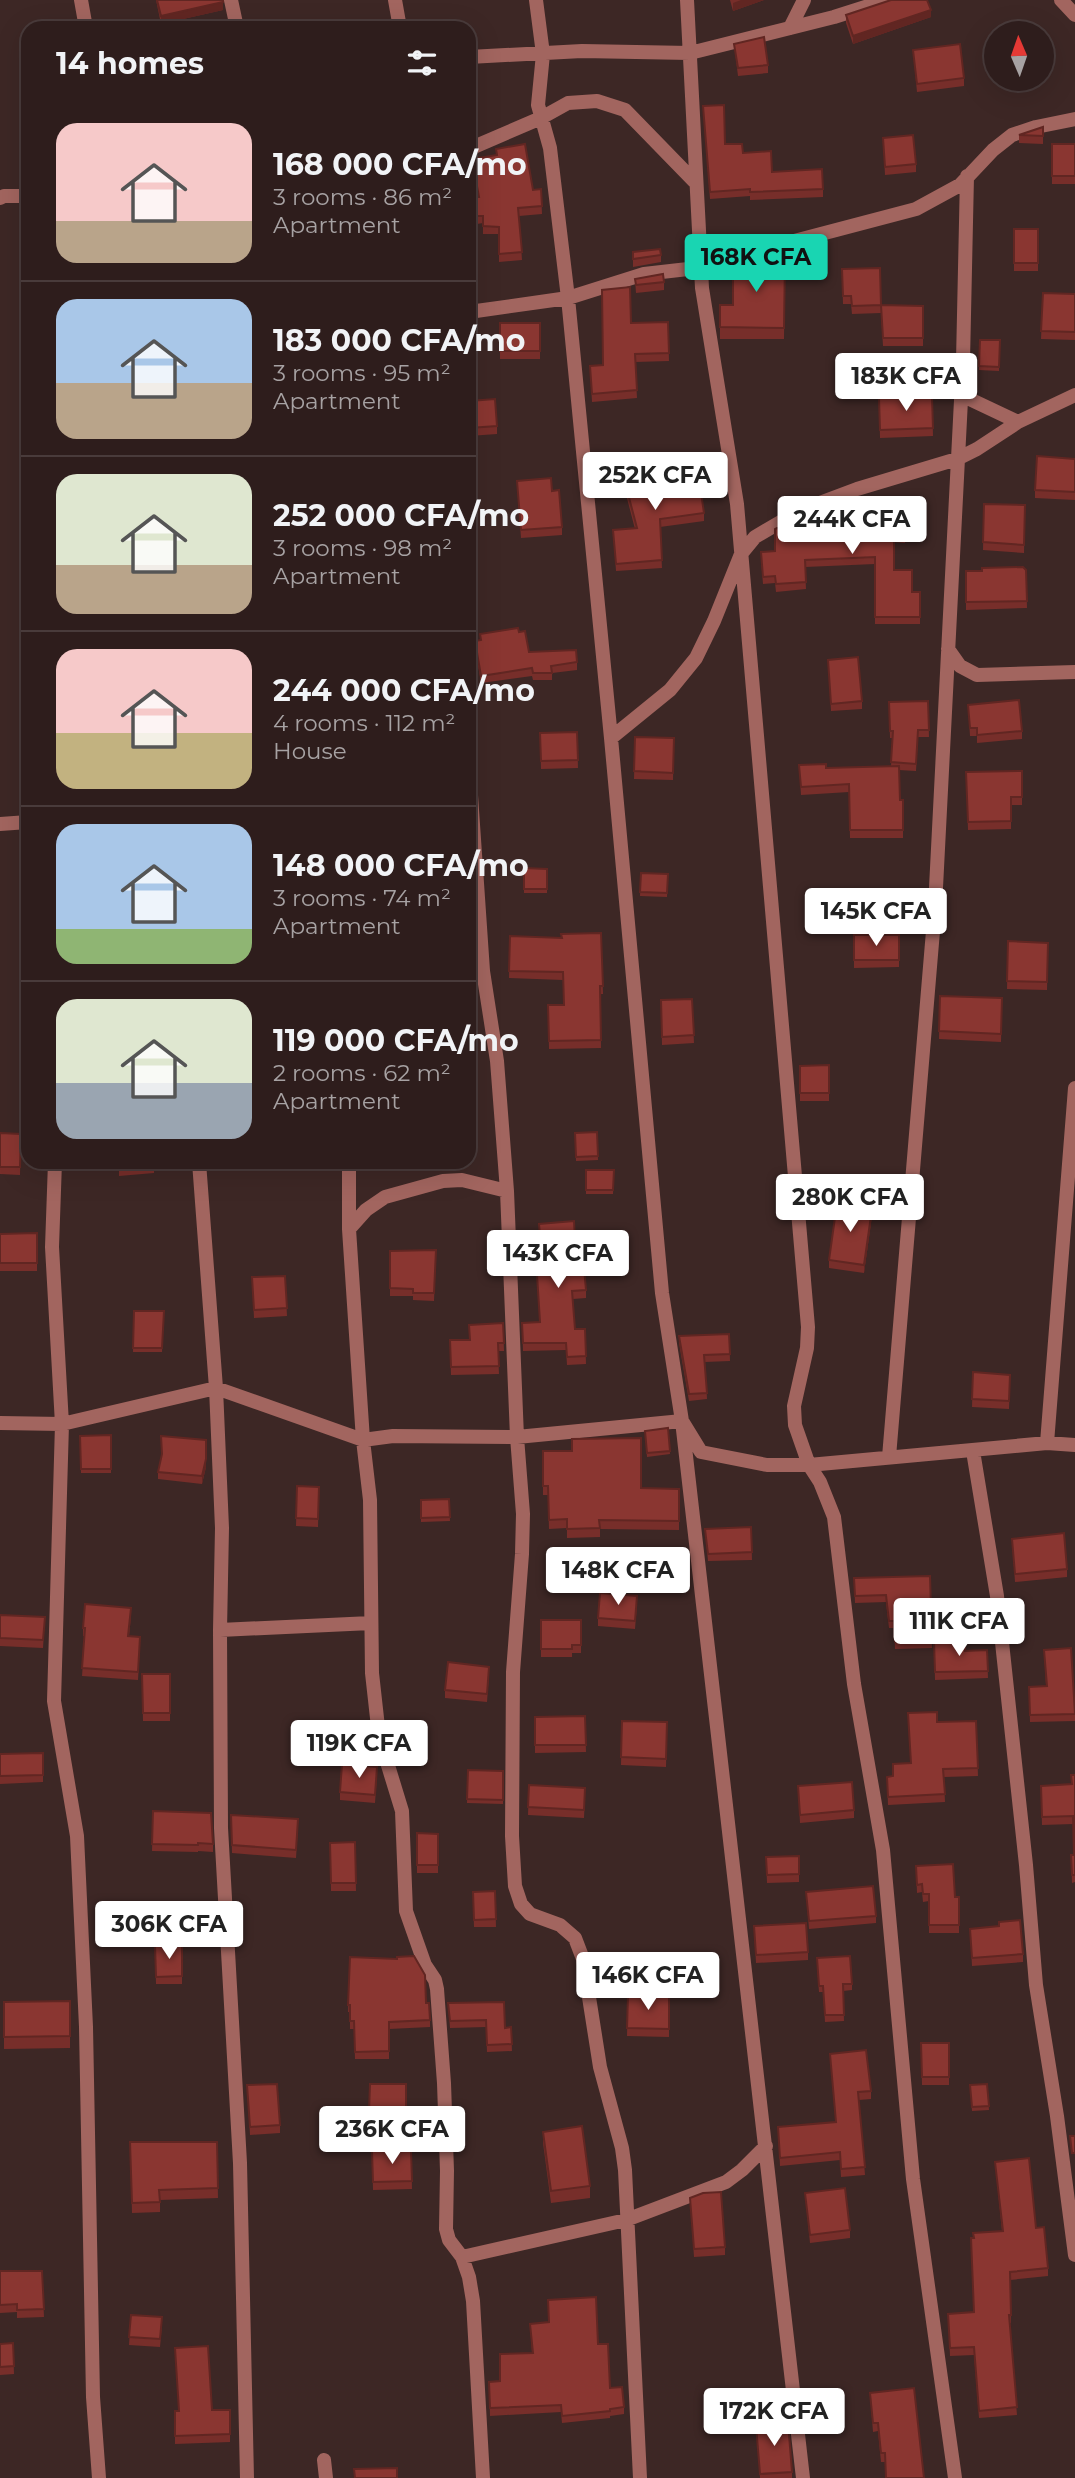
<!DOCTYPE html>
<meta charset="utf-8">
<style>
:root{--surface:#2e1d1c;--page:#362625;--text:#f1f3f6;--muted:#a7a2a3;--line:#493b3b;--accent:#19d5b2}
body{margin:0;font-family:Montserrat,sans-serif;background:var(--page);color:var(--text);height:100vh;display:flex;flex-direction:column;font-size:26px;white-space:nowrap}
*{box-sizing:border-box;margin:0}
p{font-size:23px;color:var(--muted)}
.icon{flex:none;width:38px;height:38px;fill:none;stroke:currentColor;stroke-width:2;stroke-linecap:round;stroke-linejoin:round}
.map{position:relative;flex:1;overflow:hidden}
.side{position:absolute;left:21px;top:21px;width:455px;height:1148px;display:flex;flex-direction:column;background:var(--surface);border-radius:21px;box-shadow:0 7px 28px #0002,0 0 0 2px var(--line)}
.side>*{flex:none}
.needle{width:46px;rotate:358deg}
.tools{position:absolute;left:984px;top:21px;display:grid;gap:14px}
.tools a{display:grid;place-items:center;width:70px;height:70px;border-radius:50%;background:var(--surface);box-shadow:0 7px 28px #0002,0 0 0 2px var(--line);font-size:35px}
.price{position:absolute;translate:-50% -60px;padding:0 16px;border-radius:7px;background:#fff;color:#222;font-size:23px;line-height:46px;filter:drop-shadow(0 2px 4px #0008)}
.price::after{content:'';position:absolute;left:50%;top:42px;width:21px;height:16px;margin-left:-10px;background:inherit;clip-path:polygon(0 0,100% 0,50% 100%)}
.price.on{background:var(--accent);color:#111}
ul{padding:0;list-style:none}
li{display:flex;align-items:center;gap:21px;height:175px;padding:0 35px}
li+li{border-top:2px solid var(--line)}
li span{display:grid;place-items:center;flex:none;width:196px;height:140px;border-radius:21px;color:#555}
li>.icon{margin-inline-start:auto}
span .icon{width:84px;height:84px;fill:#fffc;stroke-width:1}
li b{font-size:30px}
h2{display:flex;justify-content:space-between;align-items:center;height:84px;padding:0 35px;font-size:30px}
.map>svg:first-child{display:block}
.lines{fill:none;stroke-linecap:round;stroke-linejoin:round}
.street{stroke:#a2655f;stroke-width:14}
.wall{fill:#772e2a}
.shaded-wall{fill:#612622}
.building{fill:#8a3631;stroke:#612622;stroke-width:2}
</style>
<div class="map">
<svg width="1075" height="2478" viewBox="0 0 1075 2478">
<rect width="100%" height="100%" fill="#3d2725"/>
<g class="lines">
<path class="street" d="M81,0L86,28
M231,0L237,28
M395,0L400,28
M536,0L543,54L538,105L550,148L568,298L611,738L662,1293L682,1421L803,2478
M687,0L702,288L737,504L808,1327L807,1348L794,1406L795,1425L809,1465L820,1482L834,1517L854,1684L883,1850L913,2179L955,2478
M1061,0L1075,15
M790,28L804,0
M469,57L582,51L690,53L834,17L887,0
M469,149L541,118L568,103L597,101L625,110L696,183
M0,198L4,196H28
M469,312L568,298L644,274L688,269L916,209L960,185L993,150L1012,135L1036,127L1075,119
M961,395L1018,422
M948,649L960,666L977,675L1075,672
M611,738L670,690L696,658L714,621L741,554L755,537L801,510L857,489L957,459L977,449L1018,422L1075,395
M469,766L483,971L497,1061L507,1191L517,1437L523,1514L522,1554L513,1672L512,1836L515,1886L521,1904L530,1914L560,1925L575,1938L583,1959L600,2067L622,2148L625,2170L640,2478
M0,824L28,822
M55,1162L52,1247L62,1424L54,1701L77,1836L86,2027L93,2397L99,2478
M199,1162L216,1388L222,1528L220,1630L221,1828L240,2163L247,2478
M349,1162V1229L363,1440L370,1500L372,1673L379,1736L402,1811L406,1911L425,1965L435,1980L437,1989L444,2083L447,2171L446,2229L449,2240L462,2257L469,2277L473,2301L483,2478
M349,1229L366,1210L385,1197L443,1181L462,1180L507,1191
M0,1423L62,1424L216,1388L363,1440L393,1436L517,1437L682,1421L701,1452L767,1465H809L1047,1443L1075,1445
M1047,1443L1075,1088
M973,1451L997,1596L1026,1865L1036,1985L1057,2116L1075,2255
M889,1457L935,907L963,361L967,176
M220,1630L371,1623
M462,2257L626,2220L726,2182L742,2170L766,2146
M324,2460L326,2478"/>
</g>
<path class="wall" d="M156,0H223V10L161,24Z
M730,0H764L733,11Z
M846,15L931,17L853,44L846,23Z
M734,44L768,65V73L738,76Z
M913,50L964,78V86L917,92Z
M703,106L725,144L743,153L772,172L823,189V197L750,200V196L710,199Z
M28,122V157L21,132V124Z
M1043,127V144L1019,143V135Z
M883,138L916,164V172L885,175Z
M1052,144H1075V184H1052Z
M496,149L533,190L541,189L542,214L519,216L522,260L499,262V234H483V223L477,224L475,197H478L472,167V159L496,155Z
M1014,229H1038V271H1014Z
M633,252L661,255V262L633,267Z
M785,258L784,339H720V305H733Z
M842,269L881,305L923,306V346H883L881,313L852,314L851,304H843Z
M635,279L664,282V290L636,293Z
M1043,293L1075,294V340L1041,339Z
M668,322L669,361L635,362L637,398L592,402L590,366L603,365L631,323Z
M500,323H540V359H500Z
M980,340H1000L999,371L979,370Z
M932,397L933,436L880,438L879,398Z
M469,401L497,426V434L469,436Z
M1075,459V500L1035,498V490Z
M622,471L643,479L704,513V521L660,527L662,568L616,571L613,530L635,529L622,479Z
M517,481L552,491L562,527V535L521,538Z
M984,504L1025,505L1024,553L983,550Z
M908,511L905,543L894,542V570L912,592H920V624H875V564L805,567L806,589L776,592L775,583L763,584L761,559L795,538L834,536L879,514Z
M1026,570L1027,608L966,610V571Z
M519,632L529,652L577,662V670L552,673V680H533L532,676L481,683L475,648V641L480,640V634Z
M828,660L862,701V709L831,711Z
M928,701L929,737H918L916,771L899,770L900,800H903V838H850L849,792L801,795L799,765L826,768L891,766L893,738H890L889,702Z
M968,705L1022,731V739L977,743V736H970Z
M577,732L578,768L541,769L540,733Z
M635,737L674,738L673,780L634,779Z
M1022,771V805H1011V829L968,830L966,772Z
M524,868L547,869V893H524Z
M641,873L668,874L667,897L640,896Z
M601,933L603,994H600L601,1048L549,1049L548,1005H564L563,980L509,978L510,936L562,938Z
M854,935H899V967L854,968Z
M1008,941L1048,943L1047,990L1007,989Z
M940,996L1002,998L1001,1042L939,1039Z
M692,999L694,1043L662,1045L661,1000Z
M829,1065V1101H800V1066Z
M597,1132L598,1160L576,1161L575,1133Z
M0,1133L21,1134L20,1175L0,1174Z
M119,1162H154V1173L119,1176Z
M586,1170H614L613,1194H586Z
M872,1216L864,1273L829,1268V1260Z
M539,1224L576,1257L586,1290V1298L573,1299L575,1329H585L586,1364L567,1365L566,1350L523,1351L522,1323L540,1322L541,1259Z
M37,1233V1271H0V1234Z
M436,1250L434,1301L413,1300V1296H390V1251Z
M285,1276L287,1316L254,1318L252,1277Z
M134,1311H164L162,1352H133Z
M503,1323L504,1351H498L499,1374L451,1375L450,1340H470Z
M729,1334L730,1361L705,1362L707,1399L689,1401L679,1343V1336Z
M973,1372L1010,1383L1009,1409L972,1407Z
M668,1428L670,1454L647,1457L645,1431Z
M111,1435V1473H81L80,1436Z
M543,1451L641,1488L679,1489V1530L600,1529V1537L567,1538V1528L549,1529L548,1495H543Z
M206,1467L202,1484L158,1479V1472Z
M297,1486L319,1487L318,1527L296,1526Z
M449,1499L450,1521L421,1522V1500Z
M751,1527L752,1560L708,1561L705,1529Z
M1012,1539L1067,1569V1577L1015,1582Z
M930,1576L932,1648L895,1649L894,1628H889L886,1602L855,1603L854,1578Z
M637,1604L635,1629L598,1626V1618Z
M0,1615L45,1617L43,1648L0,1646Z
M131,1616L129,1637L140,1645L138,1680L82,1676L85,1636H83V1628Z
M541,1620H581V1653H572V1657H541Z
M934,1641L965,1651L987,1650L988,1678L935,1680Z
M1044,1650L1075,1701V1721L1030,1722L1029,1687L1046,1686Z
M142,1674H170V1721H143Z
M489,1674L487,1702L445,1698V1690Z
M585,1716L586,1752L535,1753V1717Z
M622,1721L667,1722L666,1767L621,1765Z
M976,1721L978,1776L944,1777L945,1802L888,1805L887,1777L893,1776L911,1763L937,1722Z
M43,1753V1782L0,1784V1754Z
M468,1770L503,1771V1804L467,1803Z
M377,1775L375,1803L340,1800V1792Z
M1075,1775V1882L1072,1883L1071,1855H1074L1073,1824L1042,1825L1041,1793L1071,1784Z
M529,1785L585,1796L584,1818L528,1815Z
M798,1786L854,1810V1818L800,1823Z
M153,1811L213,1844V1852L198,1851V1852L152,1851Z
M231,1815L298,1827L296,1858L232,1853Z
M417,1833L438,1834V1873H417Z
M355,1842L356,1891H331L330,1843Z
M799,1856V1882L767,1883L766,1857Z
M916,1866L955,1897H959V1933H929V1901L923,1902L922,1892L917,1893Z
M495,1891L496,1927H474L473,1892Z
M806,1892L876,1916V1923L809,1929Z
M754,1926L808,1952V1960L756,1963Z
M970,1929L1023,1954V1962L972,1966Z
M155,1945H182V1984H156Z
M350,1957L426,2003L430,2020V2027L389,2029V2059H355L354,2029H350V2012H348Z
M817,1965L852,1984V1990L843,1991L844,2021L825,2022L823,1992H819Z
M628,1995L669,1996V2037L627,2036Z
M70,2001V2048L4,2049V2002Z
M448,2003L505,2028L511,2027L512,2051L487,2052L486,2027L450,2028Z
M921,2043H949V2085H922Z
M830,2054L871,2091V2099L859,2100L865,2175L841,2177L840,2160L780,2166L778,2127L836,2122Z
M370,2084H406V2120H369Z
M987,2084L989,2110L972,2111L970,2085Z
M247,2085L280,2125V2133L250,2135Z
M543,2132L590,2186V2198L551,2203L543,2143Z
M130,2142H217L218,2198L160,2200V2212L132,2213Z
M411,2150L412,2189L373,2190L372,2151Z
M995,2162L1036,2228L1048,2268V2276L1010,2280L1011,2323H1009L1017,2415L979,2418L974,2355L950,2356L948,2314L974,2312L1002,2231Z
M805,2193L850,2230V2238L810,2243Z
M690,2198L725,2247V2255L694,2257Z
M0,2271H42L44,2317L17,2318V2312L0,2313Z
M131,2315L162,2325L160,2347L129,2345Z
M530,2324L598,2344L610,2388L624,2407V2414L610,2416V2418L562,2423L561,2412L490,2416L489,2382L500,2381L532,2353Z
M13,2343L14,2374L0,2375V2344Z
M175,2348L212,2410H230V2442L175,2444V2411H179Z
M870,2393L924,2478L885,2462H881L878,2431L873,2432Z
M756,2425L792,2472V2478H760Z"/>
<path class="shaded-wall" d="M741,0H764L733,11V3Z
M223,2V10L161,24V16Z
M931,10V17L853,44V36Z
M872,1209V1216L864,1273V1265Z
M206,1459V1467L202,1484V1476Z"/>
<path class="building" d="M157,0H223V2L161,16Z
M891,0H927L931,10L853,36L846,15Z
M764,37L768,65L738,68L734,44Z
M960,44L964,78L917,84L913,50Z
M724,105L725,144H742L743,153L771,151L772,172L822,169L823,189L750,192V189L710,192L703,106Z
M28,122V149L21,124Z
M1043,127V136L1019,135Z
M913,135L916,164L885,167L883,138Z
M525,144L533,190L541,189L542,206L518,208L522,252L499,254V227L483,226V216H477L475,197H479L472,159L497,155L496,149Z
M1052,144H1075V176H1052Z
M1014,229H1038V263H1014Z
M660,249L661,255L633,259V252Z
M733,258H785L784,328L720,327V305H733Z
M880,268L881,305L852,306L851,296H843L842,269Z
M663,274L664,282L636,285L635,279Z
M630,287L631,323L668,322L669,353L635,354L637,390L592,394L590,366L603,365L602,290Z
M1043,293L1075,294V332L1041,331Z
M881,305L923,306V338H883Z
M500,323H540V351H500Z
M980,340H1000L999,367L979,366Z
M932,397L933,428L880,430L879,398Z
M495,399L497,426L469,428V401Z
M1037,456L1075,459V492L1035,490Z
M639,467L643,479L698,472L704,513L660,519L662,560L616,564L613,530L637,528L622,471Z
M551,478L552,491L559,490L562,527L521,530L517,481Z
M880,501L908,504L905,536L894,535V570H912V592H920V617H875V557L805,560L806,582L776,584L775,576L763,577L761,552L775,551V529L777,528H795V538L834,536V514H879Z
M984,504L1025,505L1024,545L983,542Z
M1023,567L1026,570L1027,601L966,602V571H982V568Z
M518,628L519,632L525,631L529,652L576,650L577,662L551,666L552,673H533L532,668L481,676L475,641L481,640L480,634Z
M858,657L862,701L831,704L828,660Z
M1019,700L1022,731L977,735V728H970L968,705Z
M928,701L929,730H918L916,764L891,762L893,731H890L889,702Z
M577,732L578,760L541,761L540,733Z
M635,737L674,738L673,773L634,771Z
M826,764V768L899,766L900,800H903V830H850L849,784L801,787L799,765Z
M1022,771V797H1011V821L968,822L966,772Z
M524,868L547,869V889H524Z
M641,873L668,874L667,893L640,892Z
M601,933L603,986H600L601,1040L549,1041L548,1005H564L563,972L509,971L510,936L562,938L561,934Z
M854,935H899V960H854Z
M1008,941L1048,943L1047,982L1007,981Z
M940,996L1002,998L1001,1034L939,1031Z
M692,999L694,1035L662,1037L661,1000Z
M829,1065V1093H800V1066Z
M597,1132L598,1156L576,1157L575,1133Z
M0,1133L21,1134L20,1167H0Z
M119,1162H154V1166L119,1168Z
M586,1170H614L613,1190H586Z
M837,1203L872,1209L864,1265L829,1260Z
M574,1221L576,1257L583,1256L586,1290L572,1291L575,1329H585L586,1356L567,1357L566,1343H523L522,1323L540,1322L536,1259H542L539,1224Z
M37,1233V1263H0V1234Z
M436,1250L434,1293H413V1289L390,1288V1251Z
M285,1276L287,1308L254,1310L252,1277Z
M134,1311H164L162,1348H133Z
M503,1323L504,1343H498L499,1366L451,1367L450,1340H470L469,1325Z
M729,1334L730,1354L704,1355L707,1393L689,1394L679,1336Z
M973,1372L1010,1375L1009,1401L972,1399Z
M668,1428L670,1451L647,1453L645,1431Z
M111,1435V1469H81L80,1436Z
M161,1436L206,1440V1459L202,1476L158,1472L162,1454Z
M641,1438V1488L679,1489V1521L599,1520L600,1528L567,1529V1519L549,1520L548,1486H543V1451H572V1439Z
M297,1486L319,1487L318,1519L296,1518Z
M449,1499L450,1517L421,1518V1500Z
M751,1527L752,1552L708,1554L705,1529Z
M1064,1533L1067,1569L1015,1574L1012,1539Z
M930,1576L932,1641L895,1642L894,1621H889L886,1595L855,1596L854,1578Z
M600,1593L637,1596L635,1621L598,1618Z
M85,1604L131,1608L128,1636L140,1637L138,1672L82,1668L85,1628H83Z
M0,1615L45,1617L43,1640L0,1638Z
M541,1620H581V1645H572V1649H541Z
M965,1640V1651L987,1650L988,1671L935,1672L934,1641Z
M1071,1648L1075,1714L1030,1715L1029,1687L1047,1686L1044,1650Z
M448,1662L489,1667L487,1694L445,1690Z
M142,1674H170V1713H143Z
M937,1712V1722L976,1721L978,1768L943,1769L945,1794L888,1797L887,1777L893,1776V1764L911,1763L908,1713Z
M585,1716L586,1745H535V1717Z
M622,1721L667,1722L666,1759L621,1757Z
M43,1753V1775L0,1776V1754Z
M342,1764L377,1767L375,1795L340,1792Z
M468,1770L503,1771V1800L467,1799Z
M1071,1775H1075V1875H1072L1071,1855H1074L1073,1816L1042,1817L1041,1786L1072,1784Z
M852,1782L854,1810L800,1815L798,1786Z
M529,1785L585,1788L584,1810L528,1807Z
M153,1811L211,1813L213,1844L198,1843V1845L152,1844Z
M231,1815L298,1819L296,1850L232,1845Z
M417,1833L438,1834V1865H417Z
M355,1842L356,1883H331L330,1843Z
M799,1856V1874L767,1875L766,1857Z
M953,1864L955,1897H959V1925H929V1894H923L922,1884L917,1885L916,1866Z
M873,1886L876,1916L809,1921L806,1892Z
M495,1891L496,1919L474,1920L473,1892Z
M1020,1920L1023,1954L972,1958L970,1929L999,1926V1922Z
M806,1923L808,1952L756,1955L754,1926Z
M155,1945H182V1976L156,1977Z
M414,1956L425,1975L426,2003H429L430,2020L389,2022V2051L355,2052L354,2021H350V2005H348L350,1957L397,1959V1957Z
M850,1956L852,1984H843L844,2015H825L823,1986H819L817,1958Z
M628,1995L669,1996V2029L627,2028Z
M70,2001V2036L4,2037V2002Z
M504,2002L505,2028L511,2027L512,2044L487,2045L486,2020L450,2021L448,2003Z
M921,2043H949V2077H922Z
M866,2050L871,2091L858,2092L865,2167L841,2169L840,2152L780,2158L778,2127L836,2122L830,2054Z
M277,2084L280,2125L250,2127L247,2085Z
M370,2084H406V2112H369Z
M987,2084L989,2106L972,2107L970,2085Z
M582,2126L590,2186L551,2191L543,2132Z
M1070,2136H1075V2153H1072Z
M130,2142H217L218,2188L159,2190L160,2202L132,2203Z
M411,2150L412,2181L373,2182L372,2151Z
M1029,2158L1036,2228L1044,2227L1048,2268L1010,2272L1011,2315H1009L1017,2407L979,2411L974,2347L950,2348L948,2314L974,2312L971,2238H974L973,2233L1003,2231L995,2162Z
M845,2188L850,2230L810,2235L805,2193Z
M721,2192L725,2247L694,2249L690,2198L703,2193Z
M0,2271H42L44,2309L17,2310V2304L0,2305Z
M596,2297L598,2344H608L610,2388L622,2387L624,2407L610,2409V2411L562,2416L561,2405L490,2408L489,2382L500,2381V2354L533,2353L530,2324L549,2322L548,2300Z
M131,2315L162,2317L160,2339L129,2337Z
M13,2343L14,2366L0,2367V2344Z
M208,2346L212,2410H230V2434L175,2436V2411H179L175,2348Z
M914,2388L924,2478H886L885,2453H881L878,2423H873L870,2393Z
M788,2422L792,2472L760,2474L756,2425Z
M397,2468V2478H355L354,2469Z"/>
</svg>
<div class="tools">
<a><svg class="needle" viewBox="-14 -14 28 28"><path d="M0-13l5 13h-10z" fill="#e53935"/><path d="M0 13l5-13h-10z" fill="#a7a2a3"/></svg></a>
</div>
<b class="price on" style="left:756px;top:294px">168K CFA</b>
<b class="price" style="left:906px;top:413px">183K CFA</b>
<b class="price" style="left:655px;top:512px">252K CFA</b>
<b class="price" style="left:852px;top:556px">244K CFA</b>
<b class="price" style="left:876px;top:948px">145K CFA</b>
<b class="price" style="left:850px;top:1234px">280K CFA</b>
<b class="price" style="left:558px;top:1290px">143K CFA</b>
<b class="price" style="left:618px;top:1607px">148K CFA</b>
<b class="price" style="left:959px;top:1658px">111K CFA</b>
<b class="price" style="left:359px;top:1780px">119K CFA</b>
<b class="price" style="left:169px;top:1961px">306K CFA</b>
<b class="price" style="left:648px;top:2012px">146K CFA</b>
<b class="price" style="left:392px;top:2166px">236K CFA</b>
<b class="price" style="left:774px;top:2448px">172K CFA</b>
<section class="side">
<h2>14 homes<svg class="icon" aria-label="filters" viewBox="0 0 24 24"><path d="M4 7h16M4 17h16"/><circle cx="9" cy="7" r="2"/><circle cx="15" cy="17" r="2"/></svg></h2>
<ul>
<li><span style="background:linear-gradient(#f6c9c9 70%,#b9a48a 0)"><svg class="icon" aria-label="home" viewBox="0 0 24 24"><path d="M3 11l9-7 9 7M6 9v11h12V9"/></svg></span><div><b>168 000 CFA/mo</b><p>3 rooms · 86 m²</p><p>Apartment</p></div></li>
<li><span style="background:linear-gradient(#a9c7e8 60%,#b9a48a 0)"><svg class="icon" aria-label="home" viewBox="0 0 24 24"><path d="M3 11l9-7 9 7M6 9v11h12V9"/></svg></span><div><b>183 000 CFA/mo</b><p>3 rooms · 95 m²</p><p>Apartment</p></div></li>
<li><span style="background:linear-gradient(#dfe7d0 65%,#b9a48a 0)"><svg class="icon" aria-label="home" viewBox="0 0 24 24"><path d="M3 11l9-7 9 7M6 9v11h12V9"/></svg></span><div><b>252 000 CFA/mo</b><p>3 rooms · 98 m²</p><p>Apartment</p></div></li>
<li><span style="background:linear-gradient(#f6c9c9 60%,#c2b280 0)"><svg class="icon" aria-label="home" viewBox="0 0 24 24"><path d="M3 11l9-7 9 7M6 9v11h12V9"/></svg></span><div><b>244 000 CFA/mo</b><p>4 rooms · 112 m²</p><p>House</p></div></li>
<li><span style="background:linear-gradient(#a9c7e8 75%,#8fb573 0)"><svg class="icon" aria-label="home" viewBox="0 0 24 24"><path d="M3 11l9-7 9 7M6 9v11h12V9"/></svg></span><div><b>148 000 CFA/mo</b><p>3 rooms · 74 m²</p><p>Apartment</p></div></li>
<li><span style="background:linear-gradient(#dfe7d0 60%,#9aa5b1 0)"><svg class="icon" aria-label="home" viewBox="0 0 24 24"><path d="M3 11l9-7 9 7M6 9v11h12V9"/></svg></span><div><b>119 000 CFA/mo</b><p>2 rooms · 62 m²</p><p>Apartment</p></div></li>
</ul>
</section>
</div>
